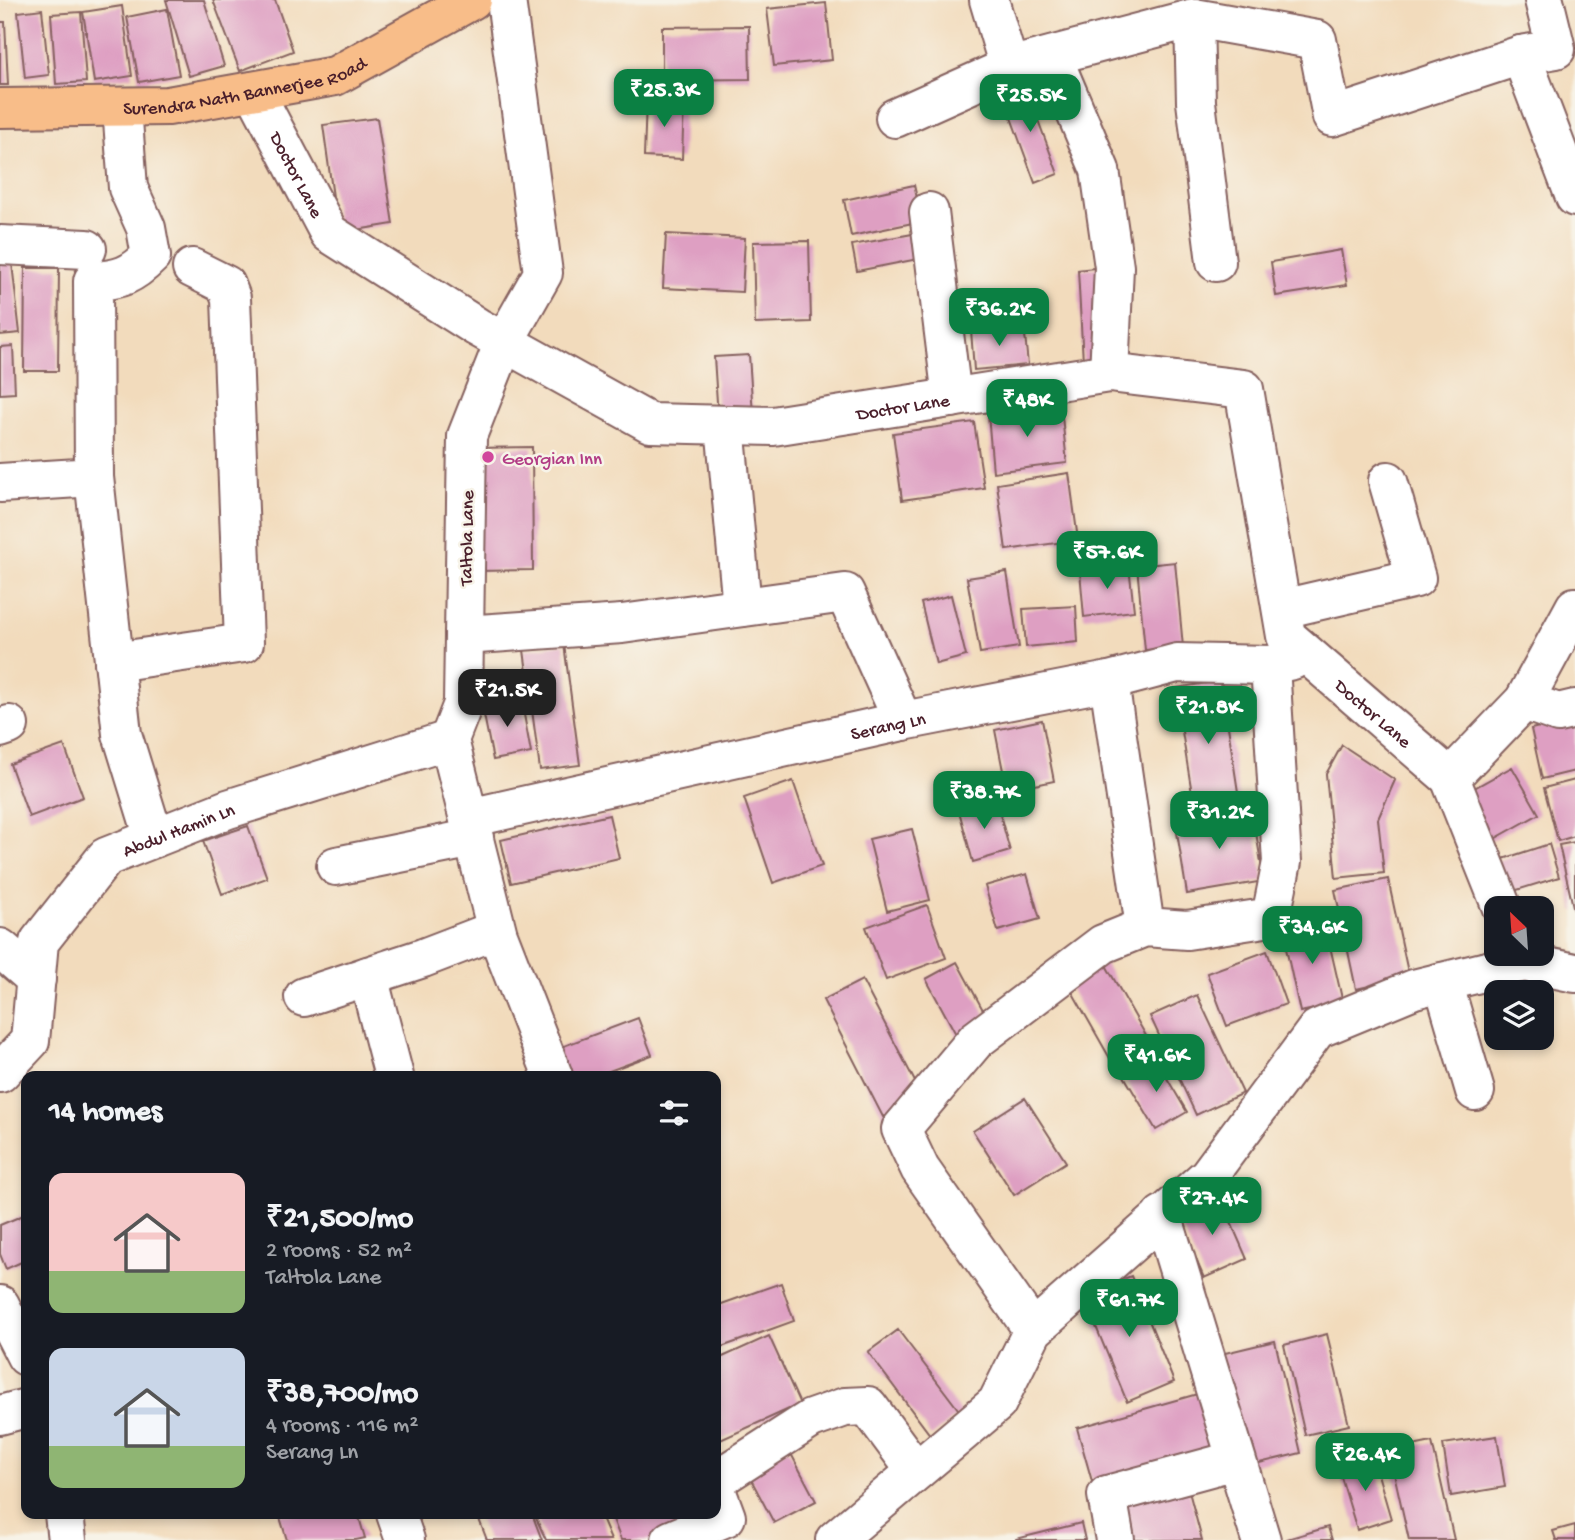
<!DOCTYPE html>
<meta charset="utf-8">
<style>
:root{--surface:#171b24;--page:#20242c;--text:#f1f3f6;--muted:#9ea1a6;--accent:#0b8043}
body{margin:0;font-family:"Gochi Hand",sans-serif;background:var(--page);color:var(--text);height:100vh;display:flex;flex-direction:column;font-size:26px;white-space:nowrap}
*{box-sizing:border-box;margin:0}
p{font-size:23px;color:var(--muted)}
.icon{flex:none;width:38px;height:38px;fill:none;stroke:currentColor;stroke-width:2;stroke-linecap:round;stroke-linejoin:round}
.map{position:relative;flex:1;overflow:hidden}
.side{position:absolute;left:21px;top:1071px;width:700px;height:448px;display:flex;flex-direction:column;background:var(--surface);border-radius:14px;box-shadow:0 4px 10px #0003}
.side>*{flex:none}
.needle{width:46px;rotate:335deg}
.fabs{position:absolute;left:1484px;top:896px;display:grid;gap:14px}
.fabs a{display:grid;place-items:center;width:70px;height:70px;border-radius:14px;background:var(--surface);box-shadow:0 4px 10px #0003;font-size:35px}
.price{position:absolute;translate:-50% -60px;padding:0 16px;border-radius:14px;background:var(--accent);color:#fff;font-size:23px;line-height:46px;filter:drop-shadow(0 2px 4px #0008)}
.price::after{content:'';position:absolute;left:50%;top:42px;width:21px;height:16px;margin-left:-10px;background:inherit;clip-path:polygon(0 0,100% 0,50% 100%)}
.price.selected{background:#222;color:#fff}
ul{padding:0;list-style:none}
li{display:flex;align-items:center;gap:21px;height:175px;padding:0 28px}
li span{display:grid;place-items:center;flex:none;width:196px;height:140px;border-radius:14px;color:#555}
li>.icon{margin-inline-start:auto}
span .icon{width:84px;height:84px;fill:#fffc;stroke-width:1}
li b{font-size:30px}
h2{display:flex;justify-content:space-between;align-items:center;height:84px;padding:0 28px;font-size:30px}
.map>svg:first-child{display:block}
.building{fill:#de9fc2}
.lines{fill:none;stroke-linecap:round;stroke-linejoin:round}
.minor-casing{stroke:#85615e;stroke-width:42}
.major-casing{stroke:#85615e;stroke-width:42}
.minor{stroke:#fff;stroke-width:38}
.major{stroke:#f8bd89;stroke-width:38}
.hotel-dot{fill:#d1479c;stroke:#f7f3e8;stroke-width:2.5}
.labels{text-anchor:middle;stroke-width:5;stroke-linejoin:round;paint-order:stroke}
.street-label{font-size:19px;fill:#4a1f2b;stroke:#f7f3e8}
.hotel-label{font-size:19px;fill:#b23c85;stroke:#f7f3e8;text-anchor:start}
</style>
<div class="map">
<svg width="1575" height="1540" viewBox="0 0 1575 1540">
<rect width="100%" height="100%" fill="#f7f3e8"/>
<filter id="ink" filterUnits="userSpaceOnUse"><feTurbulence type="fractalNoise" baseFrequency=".0143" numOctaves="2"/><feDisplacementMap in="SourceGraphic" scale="14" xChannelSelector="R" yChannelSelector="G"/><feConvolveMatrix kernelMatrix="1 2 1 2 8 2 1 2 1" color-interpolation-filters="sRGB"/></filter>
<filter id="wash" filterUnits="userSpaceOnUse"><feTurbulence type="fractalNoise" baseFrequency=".00686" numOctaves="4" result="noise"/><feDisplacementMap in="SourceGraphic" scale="28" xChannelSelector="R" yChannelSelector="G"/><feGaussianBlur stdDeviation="1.57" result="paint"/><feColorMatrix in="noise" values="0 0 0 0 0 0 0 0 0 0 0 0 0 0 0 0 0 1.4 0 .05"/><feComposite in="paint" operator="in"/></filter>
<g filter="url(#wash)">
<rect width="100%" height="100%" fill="#f2dbbc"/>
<g id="blocks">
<path class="building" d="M166,0H204L224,66L189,76Z
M213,0H275L293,51L240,71Z
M826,3L832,60L774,66L767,9Z
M122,6L132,76L94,82L83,12Z
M42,9L49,75L25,78L18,12Z
M167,9L179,75L139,82L127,17Z
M81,12L86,82L56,84L51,14Z
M0,22H5L8,85H0Z
M749,26L750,79L662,80V27Z
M1025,85L1058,174L1035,183L1002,93Z
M646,100L684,101L682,159L644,157Z
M377,118L393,224L338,233L323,125Z
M914,185L922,221L851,236L844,200Z
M918,233L923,258L857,271L852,245Z
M666,234L745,238L742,292L663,288Z
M809,241L811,322L755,324L753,242Z
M1341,250L1347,285L1276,296L1271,262Z
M11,255L20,333L0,335V256Z
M1103,267L1100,361L1083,362L1078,270Z
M25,268H59L58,371H24Z
M1024,325L1028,365L974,370L971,330Z
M13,346L15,393L0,394V347Z
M749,355L753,415L718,417L714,357Z
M1061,407L1067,463L993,472L988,414Z
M974,422L984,488L902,500L893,433Z
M532,447L533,570L477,571L475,448Z
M1069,473L1078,540L1006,550L997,484Z
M1175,562L1183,647L1145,650L1137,566Z
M1129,566L1134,611L1084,617L1080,571Z
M1007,572L1019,647L980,653L967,578Z
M951,595L966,656L936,664L921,603Z
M1076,606L1078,642L1026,647L1023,609Z
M564,644L580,765L540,770L524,650Z
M1221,681L1240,805L1195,812L1175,688Z
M521,698L531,753L493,760L482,705Z
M1573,719L1575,728V771L1542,779L1531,729Z
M1042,720L1054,781L1007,791L995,730Z
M64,745L83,797L29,817L10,764Z
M1342,745L1395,780L1378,819L1384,873L1336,878L1326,774Z
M1512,767L1539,814L1489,842L1462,795Z
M1575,780V836L1558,841L1544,788Z
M793,781L822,866L773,883L744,798Z
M996,800L1010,851L973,862L959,811Z
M1252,808L1264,881L1187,894L1175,820Z
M609,815L619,858L511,883L501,840Z
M248,826L267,878L222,894L203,841Z
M912,829L930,900L887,911L869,839Z
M1575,842V911H1574L1559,845Z
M1549,844L1559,877L1507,893L1497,861Z
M1027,874L1040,919L998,931L985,886Z
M1388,879L1409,977L1356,989L1335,890Z
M927,905L946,958L886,980L866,927Z
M1324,920L1343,1003L1300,1012L1282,930Z
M1267,951L1286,1004L1227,1026L1207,973Z
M1103,960L1153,1048L1116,1069L1066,981Z
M957,962L989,1021L958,1038L926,979Z
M862,980L923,1097L883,1117L823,1000Z
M1197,995L1243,1093L1196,1115L1150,1016Z
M638,1018L652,1055L596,1076H563L553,1050Z
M1155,1058L1187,1112L1156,1130L1124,1076Z
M1025,1098L1066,1162L1014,1195L973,1131Z
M1219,1195L1247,1259L1204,1278L1176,1214Z
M26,1214V1260L6,1269L0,1254V1225Z
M1131,1276L1174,1382L1127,1402L1083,1295Z
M781,1283L794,1321L716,1349V1306Z
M898,1330L961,1413L931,1436L868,1352Z
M1327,1334L1349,1425L1305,1435L1284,1345Z
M769,1336L800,1404L716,1442V1360Z
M1275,1341L1301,1453L1247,1466L1221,1354Z
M1201,1393L1219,1456L1095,1492L1077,1428Z
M1497,1436L1505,1487L1451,1496L1443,1444Z
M1432,1442L1454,1540H1409L1389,1451Z
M788,1448L816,1501L774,1523L746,1470Z
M1373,1457L1391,1519L1357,1530L1338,1467Z
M1187,1484L1202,1540H1134L1123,1502Z
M279,1514H358L365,1538L356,1540H287Z
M477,1514H532L542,1540H487Z
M545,1514H600L611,1540H546L536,1518Z
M611,1514H680L685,1526L650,1540H621Z
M1081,1523L1085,1540H1016V1539Z
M1575,1525V1540H1556L1553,1531Z
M1328,1527L1332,1540H1287V1539Z"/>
</g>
</g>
<g filter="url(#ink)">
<use href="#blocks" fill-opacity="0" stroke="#85615e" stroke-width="2"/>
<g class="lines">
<defs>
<g id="minor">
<path d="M506,0L543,273L504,342L467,436L463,704L449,740L498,935L553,1076"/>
<path d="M989,0L1009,67L1194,18L1317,40L1332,117L1521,55L1556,49L1544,0"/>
<path d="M1194,18L1196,102L1216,262"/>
<path d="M1521,55L1575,197"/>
<path d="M1052,56L1100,170L1114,267L1109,373"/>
<path id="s1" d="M254,91L329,233L477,327L650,423L773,426L1109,373L1244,389L1286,636L1450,778L1502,908"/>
<path d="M122,107L128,188L146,228L151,256C132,275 120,280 93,281L94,477L122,734L154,838"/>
<path d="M895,118L1009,67"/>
<path d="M929,212L952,398"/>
<path d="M0,245L87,249"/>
<path d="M725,425L742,607"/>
<path d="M0,483L94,477"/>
<path d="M1282,609L1416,578L1388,481"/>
<path d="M464,635L622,624L845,593L903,721"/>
<path d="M114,662L244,643L231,298L226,285L192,268"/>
<path d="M1109,681L1145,927"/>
<path d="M1524,701L1558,713L1575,709"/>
<path d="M0,728L9,725"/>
<path d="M1450,778L1524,701L1575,607"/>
<path id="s2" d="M469,818L903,721L1109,681L1177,663L1270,665L1293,660"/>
<path d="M336,866L474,838"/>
<path d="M0,948L36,979"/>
<path d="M1521,954L1524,962L1575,973"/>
<path d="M368,976L394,1076"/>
<path d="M1443,982L1475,1091"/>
<path d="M304,997L423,958L496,930"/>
<path id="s3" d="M0,1073L30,1041L39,942L106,857L228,809L449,740"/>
<path d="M1162,1215L1261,1540"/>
<path d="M0,1305L26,1356"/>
<path d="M1033,1330L920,1169L901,1129L976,1040L1103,944L1145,927L1187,930L1271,917L1282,862L1270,665"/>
<path d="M0,1415L26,1408"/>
<path d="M716,1480L811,1419L845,1407L868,1406L916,1471"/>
<path d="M64,1514L67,1540"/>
<path d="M396,1514L405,1540"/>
<path d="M671,1540L726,1517L716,1490"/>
<path d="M835,1540L997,1403L1033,1330L1208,1176L1317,1029L1414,989L1524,962"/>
<path d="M1115,1540L1107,1495L1236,1460"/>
</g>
<g id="major">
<path id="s4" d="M0,108L168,106L335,76L472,0"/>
</g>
</defs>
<use href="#minor" class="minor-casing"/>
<use href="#major" class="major-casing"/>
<use href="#minor" class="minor"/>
<use href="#major" class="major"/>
</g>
</g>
<circle class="hotel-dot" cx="488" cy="457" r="7"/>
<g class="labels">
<g class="street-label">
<text dy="7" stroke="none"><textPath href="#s4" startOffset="247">Surendra Nath Bannerjee Road</textPath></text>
<text dy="7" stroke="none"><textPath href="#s1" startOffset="94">Doctor Lane</textPath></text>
<text dy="7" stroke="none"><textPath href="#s1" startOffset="788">Doctor Lane</textPath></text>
<text transform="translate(465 538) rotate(-89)" y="7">Taltola Lane</text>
<text dy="7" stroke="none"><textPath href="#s1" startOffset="1500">Doctor Lane</textPath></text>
<text dy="7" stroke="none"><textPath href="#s2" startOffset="429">Serang Ln</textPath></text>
<text dy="7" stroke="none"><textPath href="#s3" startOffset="329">Abdul Hamin Ln</textPath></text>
</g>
<g class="hotel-label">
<text x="502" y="464">Georgian Inn</text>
</g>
</g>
</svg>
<div class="fabs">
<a><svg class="needle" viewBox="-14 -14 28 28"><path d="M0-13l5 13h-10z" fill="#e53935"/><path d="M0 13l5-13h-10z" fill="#9ea1a6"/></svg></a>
<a><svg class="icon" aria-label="layers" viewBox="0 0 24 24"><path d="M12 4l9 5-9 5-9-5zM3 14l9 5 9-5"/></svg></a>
</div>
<b class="price" style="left:664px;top:129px">₹25.3K</b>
<b class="price" style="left:1030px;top:134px">₹25.5K</b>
<b class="price" style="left:999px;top:348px">₹36.2K</b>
<b class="price" style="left:1027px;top:439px">₹48K</b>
<b class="price" style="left:1107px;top:591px">₹57.6K</b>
<b class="price selected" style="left:507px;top:729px">₹21.5K</b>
<b class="price" style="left:1208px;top:746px">₹21.8K</b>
<b class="price" style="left:984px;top:831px">₹38.7K</b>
<b class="price" style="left:1219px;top:851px">₹31.2K</b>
<b class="price" style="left:1312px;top:966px">₹34.6K</b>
<b class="price" style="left:1156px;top:1094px">₹41.6K</b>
<b class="price" style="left:1212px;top:1237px">₹27.4K</b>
<b class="price" style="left:1129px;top:1339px">₹61.7K</b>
<b class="price" style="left:1365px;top:1493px">₹26.4K</b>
<section class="side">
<h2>14 homes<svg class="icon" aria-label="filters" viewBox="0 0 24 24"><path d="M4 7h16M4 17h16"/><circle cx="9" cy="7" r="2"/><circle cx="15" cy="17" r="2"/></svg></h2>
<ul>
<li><span style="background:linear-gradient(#f6c9c9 70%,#8fb573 0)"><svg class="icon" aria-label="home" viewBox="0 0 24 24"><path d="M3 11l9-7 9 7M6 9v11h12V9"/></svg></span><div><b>₹21,500/mo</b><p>2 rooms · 52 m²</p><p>Taltola Lane</p></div></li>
<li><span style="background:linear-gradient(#c9d6e8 70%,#8fb573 0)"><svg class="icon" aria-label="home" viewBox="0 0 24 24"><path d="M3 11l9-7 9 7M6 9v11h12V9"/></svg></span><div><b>₹38,700/mo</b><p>4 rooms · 116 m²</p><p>Serang Ln</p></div></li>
</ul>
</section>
</div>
